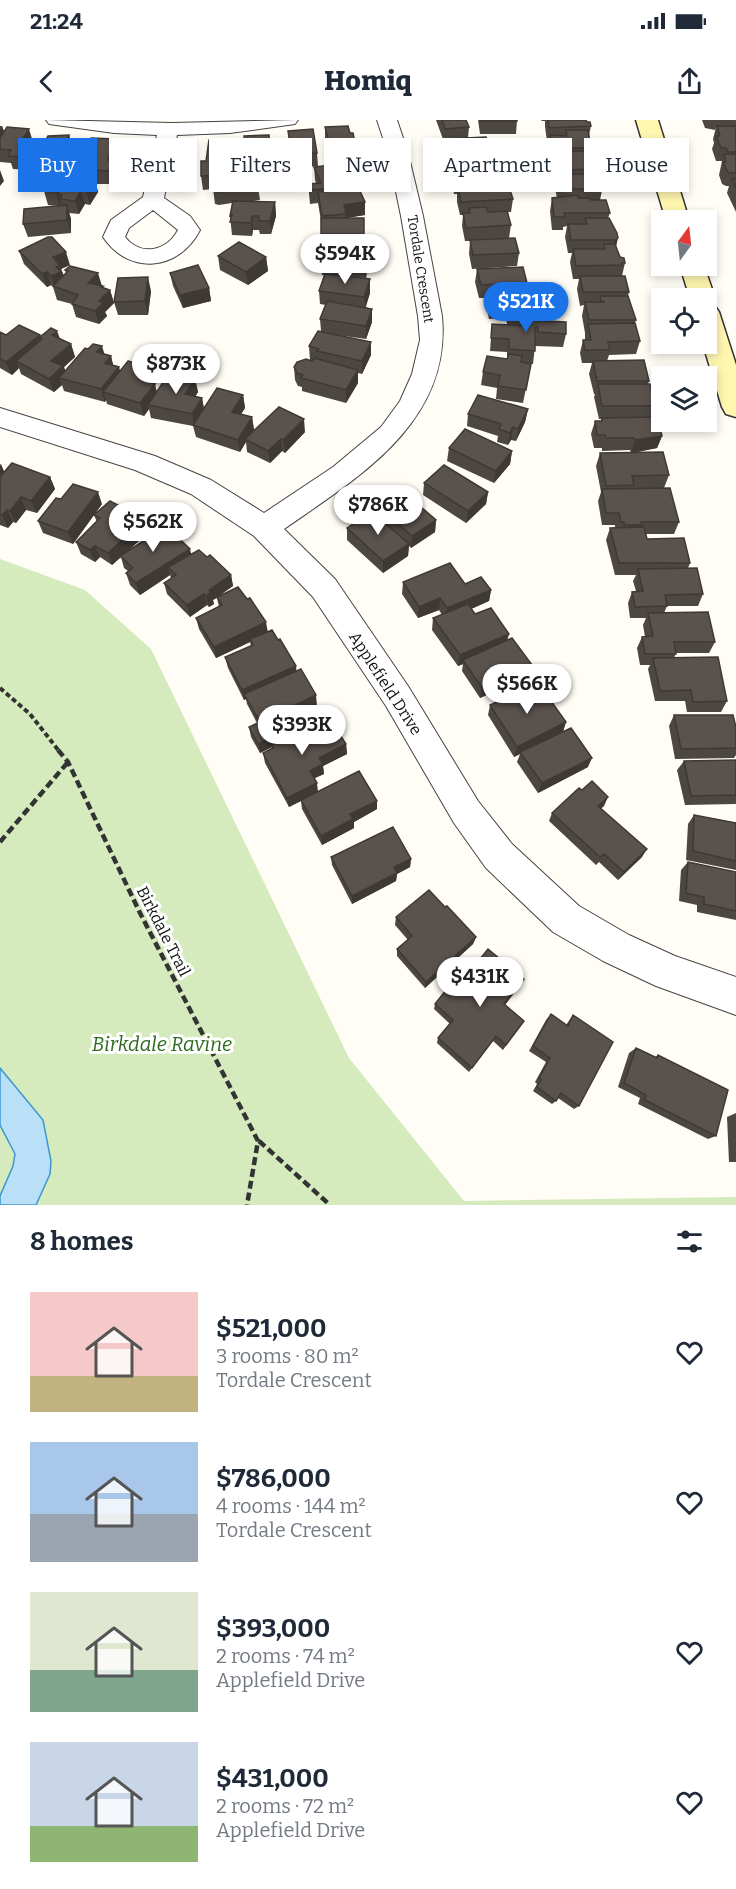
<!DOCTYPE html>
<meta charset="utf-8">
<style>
:root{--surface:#fff;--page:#f6f6f7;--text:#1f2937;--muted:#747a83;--accent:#1a73e8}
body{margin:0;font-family:Bitter,serif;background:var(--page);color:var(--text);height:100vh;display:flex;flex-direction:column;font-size:22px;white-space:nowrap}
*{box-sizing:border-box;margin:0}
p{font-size:20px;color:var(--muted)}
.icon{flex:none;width:33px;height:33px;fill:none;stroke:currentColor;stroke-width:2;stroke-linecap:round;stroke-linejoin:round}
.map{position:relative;height:1085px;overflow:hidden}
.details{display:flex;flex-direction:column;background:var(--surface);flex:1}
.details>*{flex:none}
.banner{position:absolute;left:18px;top:18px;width:700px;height:54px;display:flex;gap:12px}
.needle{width:39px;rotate:15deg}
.controls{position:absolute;left:651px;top:90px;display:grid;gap:12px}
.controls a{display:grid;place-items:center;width:66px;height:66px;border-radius:0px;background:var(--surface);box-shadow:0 3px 9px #0003;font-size:30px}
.price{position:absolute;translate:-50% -51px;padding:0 14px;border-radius:21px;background:#fff;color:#222;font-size:20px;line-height:39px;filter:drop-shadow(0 2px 3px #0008)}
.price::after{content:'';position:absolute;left:50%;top:36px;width:18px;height:14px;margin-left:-9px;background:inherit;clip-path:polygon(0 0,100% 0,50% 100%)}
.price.on{background:var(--accent);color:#fff}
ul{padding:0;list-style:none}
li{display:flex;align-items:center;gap:18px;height:150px;padding:0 30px}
li span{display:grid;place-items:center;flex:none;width:168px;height:120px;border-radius:0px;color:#555}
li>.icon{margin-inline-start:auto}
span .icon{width:72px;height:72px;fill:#fffc;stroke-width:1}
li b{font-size:26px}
h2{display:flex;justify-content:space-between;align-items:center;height:72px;padding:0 30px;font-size:26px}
.chip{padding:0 21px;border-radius:0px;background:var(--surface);box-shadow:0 3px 9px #0003;font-size:21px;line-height:54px}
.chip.on{background:var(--accent);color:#fff}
.status{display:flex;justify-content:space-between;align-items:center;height:42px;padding:0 30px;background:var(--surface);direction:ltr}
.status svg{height:16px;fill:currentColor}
header{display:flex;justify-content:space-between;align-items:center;height:78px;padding:0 30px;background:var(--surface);font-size:27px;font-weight:800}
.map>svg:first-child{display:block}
.green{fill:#d5ebbd}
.water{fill:#b9e0f7;stroke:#3f96cf;stroke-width:1.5}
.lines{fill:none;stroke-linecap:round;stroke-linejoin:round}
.street-casing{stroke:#444;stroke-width:2}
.secondary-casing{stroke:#333;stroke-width:3}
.path-far1{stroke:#333;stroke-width:4;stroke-dasharray:5 3;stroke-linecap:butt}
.path{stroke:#333;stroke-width:4.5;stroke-dasharray:8 4;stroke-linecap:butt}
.street{fill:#fff;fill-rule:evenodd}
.secondary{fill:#fff6b0;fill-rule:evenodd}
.wall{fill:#4d4742;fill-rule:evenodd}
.shaded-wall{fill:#3f3936}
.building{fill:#5a524d;stroke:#3f3936;stroke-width:1.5}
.labels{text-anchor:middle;stroke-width:6;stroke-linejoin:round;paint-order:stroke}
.far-street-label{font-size:14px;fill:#111;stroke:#fff}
.street-label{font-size:16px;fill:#111;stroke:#fff}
.near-park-label{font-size:20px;font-style:italic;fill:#2f6b1f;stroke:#fff}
</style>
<div class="status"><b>21:24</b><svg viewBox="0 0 49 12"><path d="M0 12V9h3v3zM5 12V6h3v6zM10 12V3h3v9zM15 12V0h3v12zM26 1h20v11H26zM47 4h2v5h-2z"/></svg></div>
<header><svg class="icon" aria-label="back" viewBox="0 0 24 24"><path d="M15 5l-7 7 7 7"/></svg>Homiq<svg class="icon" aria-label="share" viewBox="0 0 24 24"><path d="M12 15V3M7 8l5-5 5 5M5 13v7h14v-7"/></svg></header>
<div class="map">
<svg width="736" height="1085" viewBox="0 0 736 1085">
<rect width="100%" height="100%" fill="#fffdf5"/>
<path class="green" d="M0,439L85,470L151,529L349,938L464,1081L736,1077V1085H0Z"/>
<path class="water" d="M0,948L43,1000L51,1041L50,1054L36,1085H0V1076L13,1046L15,1034L0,1005Z"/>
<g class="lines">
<defs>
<path id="street" d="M46,0L172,3L298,0L295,4L230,13L177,15L164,78L190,96L200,110C179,151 129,156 103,117L111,100L143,77L157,15L114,13L49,4ZM153,90L178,110C167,131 141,137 125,117L129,108Z
M377,0H397L408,33L423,96L442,196C452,302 359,357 284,409L335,459L408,566L478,681L512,724L579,786L629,815L675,836L736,857V895L656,866L603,841L553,812L486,748L454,703L386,586L313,477L254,416L191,374L135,350L0,307V288L155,336L211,360L264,393L333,347L381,307L400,281L412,254L420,220L418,196L401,96L388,33Z"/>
<path id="secondary" d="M636,0H658L689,100H666Z
M680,146H704L715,178L708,184L715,186L719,192L736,245V297L726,294L722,287L703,224H706V178H690Z"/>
</defs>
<use href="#street" class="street-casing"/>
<use href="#secondary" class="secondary-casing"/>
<path class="path-far1" d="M0,568L30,594L59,631"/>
<path class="path" d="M58,630L68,642L140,793L258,1021L247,1085
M0,722L68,642
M259,1021L330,1085"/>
<use href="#street" class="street"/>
<use href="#secondary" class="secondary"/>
</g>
<path class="wall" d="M436,0H466L469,7L468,18L498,56L504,59L503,67L513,79L511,92H508L511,105L509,118L519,133L517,146L472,149L469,134L470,121H465L462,106L463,95H460L457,82V74H454L451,60V52H449L445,32L446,22H444Z
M478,0H520H517L516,14H480Z
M541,0H586L587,2L591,6L589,15L590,22L595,26L594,33L600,47L599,54L603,66L600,80L610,93L608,98L617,113L616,127L620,137L625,143L622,156L629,172L628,176L636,200L635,203L640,221L636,234L609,235L607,241L649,261L648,264L656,286L652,297L662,316L657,328L633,333L669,355L664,368H633L679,402L674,414H646L647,419L690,443L688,448L703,474L698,486H667L664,493L715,522L709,533H676L674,538L727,581L721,592H687L685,581H655L648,549L650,545H640L637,528L642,517H645L643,505L646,498H630L628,483L632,472L636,471L633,461L636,455H615L606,420L610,408H615V405H602L598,381L601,372L596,346L600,333H631L630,330L602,331V328H594L591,314L595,301H601V299H599L594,277L595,274H594L589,254L592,243H582L580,233L583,220H585V213L582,196L584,185L580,186L577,169L579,159H573L570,142L572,133H568L565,117L567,106L563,107V110H552L550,91L552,78H557L555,68L556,63H554L552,50L553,41H550L547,29L549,21H547L545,7V1H542Z
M702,0H736V92L727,73L729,66H726L722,64L719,55L722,41H716L712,29L714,23L713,19L716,7L715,10L705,8Z
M0,6H2L4,12L33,22L30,27H31L35,40L29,50L13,49L11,43L0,42Z
M325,7L350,13L356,28V42H354L359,56V69L365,82V95L346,98H364V127H347L368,142L366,158L344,156L370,173L365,187L372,189V202L366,219L337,215L371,222V235L362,254L358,253V263L346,283L302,271V267L298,266L295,260L294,247L313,240H310L309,226L321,211L320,199L326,185L320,184L319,171L324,155H322L321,142L324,127H322L321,101L318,83L310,84L308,64L316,63L315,60L314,47L332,45L325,21Z
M288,11L317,33L318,46L293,48L289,24Z
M69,15L73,29L63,53L40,51L36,38Z
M269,15L272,52L255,53L258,67L260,80L248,82H275L276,96L271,114H260L259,110H253L252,116L232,115L230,96L232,83L219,85L215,84L213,69L203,70L201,56L206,41L234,30L237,43L236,51H232L231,56L247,54L246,41Z
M115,19L118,32L117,43L114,44L116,53L113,64H96L98,72L90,85L85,84L79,94L69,93L71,99V113L28,117L23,104L58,86L48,85L44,71L86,57L84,50L86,44L84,39Z
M19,131L70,145L61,149L64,156L66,153L65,150L101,165L104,168L110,170L114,183L105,192L107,196L99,204L76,197L72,184L57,180L53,167L51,165L47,167L24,144Z
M218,136L266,137L268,151L248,165L220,150Z
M477,149L527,163L526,170L535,193L533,200L566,214L563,227L535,226L533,244H531L523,283L496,279L497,268L481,265L483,252L507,239V232L490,231L492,204H507L506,198L489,199L486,185L487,178H479L475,162Z
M170,153L209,168L211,181L183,188L173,166Z
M151,171L148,195H118L114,182Z
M0,212L6,215H40V217L60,219L71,224L75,237L64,247L65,251L104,234L111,236L113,245L120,251L154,248L157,261L154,264L157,272L195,259L198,272L195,277L202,278L204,288L243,275L245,288L241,294L252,297L254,310L252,313L305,312L285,333L282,331L270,343L247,332L246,322L240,332L196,317L193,306L151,298L149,289L144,296L107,284L106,280L105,282L64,271L62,265L54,272L21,254L19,248L12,255L0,248Z
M528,289L525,302L516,321L511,320L508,325L497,322L498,316L467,306L468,294Z
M449,328L512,331L510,344L494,363L447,341Z
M0,344L4,352L50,357L55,369L37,393L26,390L16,403L13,402L8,408L0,405Z
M424,363L488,372L486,384L466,403L423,375Z
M61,379L102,384L95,394L149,411L191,434L207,437L231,455L233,466L220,475L278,520L296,546V551L317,586L294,596L295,602L285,607L288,617L346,624L347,634L323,646L324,654L314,658L317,663V672L377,681V689L354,702V708L322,725L302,689L301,681L289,687L265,643L263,633L272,628V627L260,633L251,617L249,607L257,603L247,584L246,579L244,580L228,548L225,537L251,526L250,522L216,538L199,509L196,498L219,487L217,478L213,480L214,484L209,487L207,485L190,497L167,474L164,463L171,458L170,455L140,475L130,465L126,453L128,451L124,448L121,437L112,445L100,437L95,442L81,434L76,422L97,402L94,395L73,424L43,413L38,401ZM142,418L143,422L125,434Z
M374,383L436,400L435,412L411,428L409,426L408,436L383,453L347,420V408L374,393Z
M403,462L465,464L491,470L489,481L471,489L475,494L508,520L532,545L529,555L480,578L462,551L463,544L458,546L432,510L433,498L442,495L439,490L418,498L402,474Z
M540,577L566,602L563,611L588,647L538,673L517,642L520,634L514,637L488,595L490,585Z
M674,595L736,607V635L734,638L675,639L669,606Z
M736,640V684L685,685L677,650L684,641Z
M604,686L601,688L642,737L618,760L599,742L596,745L549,701L552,693Z
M694,695L736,703V750L686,740L688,704Z
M331,737L411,739L410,747L397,754L396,761L352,784L332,745Z
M688,742L736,752V800L697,792V785L679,781L681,750Z
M445,787L476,817L473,824L425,868L397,836V829L408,820L395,805L396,797Z
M467,855L520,865L505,885L524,901L503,930L493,921L469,952L437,923L438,918L450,904L434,889L435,884Z
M551,894L566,905L573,895L579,986L574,989L558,978L556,981L552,984L533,971L537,964L535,962L546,942L529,931L546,900Z
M636,928L655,937L658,935L716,1016L708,1019L638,984L640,978L618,967L629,933Z
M736,993V1042H729L727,997Z"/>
<path class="shaded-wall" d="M2,6L7,19L0,29V10Z
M29,9L33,22L24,37L18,26Z
M69,15L73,29L63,53L59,39Z
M115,19L118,32L117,43L114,30Z
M31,27L35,40L29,50L25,37Z
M111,30L116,53L113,64L108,40Z
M235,30L237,43L236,51L235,38Z
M230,38L232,51L231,57L229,43Z
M221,43L223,57L222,68L220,55Z
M0,50L4,61L0,66Z
M94,58L98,72L90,85L86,71Z
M61,68L62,75L58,74L61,85L60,86L56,73Z
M81,71L85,84L79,94L75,81Z
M275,82L276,96L271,114L270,101Z
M365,82V95L346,98L344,85Z
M67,85L71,99V113L67,100Z
M252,96L253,110L252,116L251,103Z
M618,118L615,131L612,133L615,120Z
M368,129V142L366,158L365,145Z
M66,132L70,145L61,149L65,159L55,167L51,156L53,137Z
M266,137L268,151L248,165L246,152Z
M47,152L51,165L47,167L42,154Z
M98,153L102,166L88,163Z
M148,157L151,171L148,195L145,181Z
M370,159V173L365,190L364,177Z
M103,166L106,175L110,170L114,183L105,192L107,196L99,204L95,191L99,181L101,167Z
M209,168L211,181L183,188L180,175Z
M372,189V202L366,219V206Z
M57,211L62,224L52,215Z
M40,215L41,219L39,218L43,229L16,241L19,248L12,255L6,242Z
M371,222V235L362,254V241Z
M71,224L75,237L64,247L68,259L59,258L62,265L54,272L49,259L51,241Z
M102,226L106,239L97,232Z
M111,236L114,249L105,243Z
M119,247L123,260L103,272L106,280L105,282L101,269Z
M154,248L157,261L147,274L143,261Z
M358,250V263L346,283V270Z
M195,259L198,272L188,287L185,274Z
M155,264L158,277L148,285L149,289L144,296L140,283Z
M243,275L245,288L234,305L232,292Z
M202,278L204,291L195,307L192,294Z
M528,289L525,302L516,321L518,309Z
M252,297L254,310L248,320L245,319L246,322L240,332L238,320Z
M304,299L305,312L285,333L283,320Z
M513,307L511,320L508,325L510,313Z
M662,316L657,328L631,333L635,320Z
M281,319L282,331L270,343L268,331Z
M512,331L510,344L494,363L496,351Z
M1,344L6,356L0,364V345Z
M50,357L55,369L37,393L31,381Z
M98,372L102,384L73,424L68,412Z
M488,372L486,384L466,403L468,391Z
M21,377L26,390L16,403L10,391Z
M7,390L13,402L8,408L2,395Z
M145,399L149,411L141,416L142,418L112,445L108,433Z
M436,400L435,412L411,428L412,416Z
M409,424L408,436L383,453V441Z
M95,426L100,437L95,442L90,430Z
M190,429L193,441L168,447L170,455L140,475L136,463Z
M231,455L233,466L213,480L214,484L209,487L206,476L209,470Z
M491,470L489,481L446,500L447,488Z
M204,474L207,485L190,497L187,485Z
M440,478L439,490L418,498L419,487Z
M266,502L268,513L250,519V522L216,538L214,527Z
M509,514L506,525L463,540V544L458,546L460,535Z
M532,545L529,555L480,578L482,568Z
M296,546L297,557L244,574L246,579L244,580L242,570Z
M316,575L317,586L294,596L295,602L282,608L280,598L291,587Z
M566,602L563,612L514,637L517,627Z
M287,610L288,620L272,625V627L260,633L258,624Z
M346,624L347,634L323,646L324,654L311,660L310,651L319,638Z
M592,638L588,647L538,673L542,663Z
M317,663L318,672L289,687L287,678Z
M608,677L604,686L594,695L598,686Z
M377,681V689L354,702V708L322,725L321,716L350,694Z
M647,729L642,737L618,760L624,752Z
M411,739L410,747L397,754L396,761L352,784V776L394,747Z
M476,817L473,824L425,868L426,862Z
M524,859L520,865L501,890L504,884Z"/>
<path class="building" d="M442,0H466L469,7L445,9Z
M481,0H517V1H482Z
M548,0H586L587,2H590L591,6L549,8Z
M348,6L350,13H353L356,28H352L354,35L333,36L325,7Z
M717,6H736V32H728L726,28H721L716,16H720Z
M7,7L29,9L18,26L31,27L25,37L8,36L11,30L0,29V18Z
M313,9L317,33L292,35L288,11Z
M566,10H588L590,22H594L595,26H592V28H552L550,15L567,16Z
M69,15L59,39L36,38L48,16Z
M269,15L271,39L246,41L244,16Z
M486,17L498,56L503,55L504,59L455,60L452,46L472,45L470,39L475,38L450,39L446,19Z
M91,18L115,19L114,30H111L108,40H113L110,51L84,50L88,39H84Z
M233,19L232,30H235V38H230L229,43H221L220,55L201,56V41H206L209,20Z
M570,31H592L600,47H597L598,49L556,50L554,36H571Z
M724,34H736V53H730L727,51L723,42H726Z
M355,42L359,56L343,58L345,67L309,70L308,64L321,63L314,47Z
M255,53L258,67L217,72L213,71V67L215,66L214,58Z
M55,54L94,58L86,71H81L75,81L60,79L62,75L58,74L61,68L56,73L44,71Z
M558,54H600L603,66L587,67L588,69H561Z
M732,59H736V68Z
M483,61L484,67H509L513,79L461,82L458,68H464L463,62Z
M359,69L365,82L344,85L346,94L322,96L318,72Z
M578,75V78H590L591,80H606L610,93H564L565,97H554L552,78Z
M233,81L275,82L270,101H259V96H252L251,103L230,102L232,95L230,96Z
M67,85V100L23,104L24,89Z
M486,87L488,92L507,91L511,105L466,108L463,93H470L469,88Z
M321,98H364V114H321Z
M585,98H609L617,113L618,118L615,120H571L568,104H587Z
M48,117H52L66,132L53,137L60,146L56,147L61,152L51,156L47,152L42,154L19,131Z
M515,118L519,133L473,135L470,120Z
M239,122L266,137L246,152L218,136Z
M604,124H615L620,137L624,138L625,143H621L622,145L576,146L573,129H605Z
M325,125L368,129L365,145L321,142Z
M198,145L209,168L180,175L170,153Z
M70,146L98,153L88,163L103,166L101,167L110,170L99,181L103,183L95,191L72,184L78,175L53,166L68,151L65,150Z
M523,147L527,163L481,165L477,149Z
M325,154L370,159L364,177L319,171Z
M580,156H625L629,172H583Z
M148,157L145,181L114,182L118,158Z
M528,170L535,193L510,195L508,185L491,186L487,172Z
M600,176H628L636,200H589L585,182H605L601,181Z
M327,181L372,189L366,206L320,199Z
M525,200L566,202V214L538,212V207H535V231L509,229V219L491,218L492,204L525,206Z
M635,203L640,221L608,222L610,230H585L583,220H591L588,204Z
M19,205L40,215L6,242L0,238V212L6,215Z
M51,208L57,211L52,215L71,224L51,241L63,246L49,259L16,241L42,219L39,218Z
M318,211L371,222L362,241L317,231L319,229L309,226Z
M93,224L102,226L97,232L111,236L105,243L119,247L101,269L59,258L85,228L88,229Z
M509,234L522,236L521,242L531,244L526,270L498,266L500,255L483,252L487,236L507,239Z
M314,238L358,250L346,270L301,258L303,255L297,253L294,247L297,242L306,239L312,241Z
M644,240L649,261H597L593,241Z
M128,241L154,248L143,261L155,264L140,283L103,272Z
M169,253L195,259L185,274L202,278L192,294L148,285Z
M598,264H650L656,286H602Z
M217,268L243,275L232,292L252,297L238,320L193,305Z
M478,275L528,289L518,309L513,307L510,313L499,309L501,304L468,294Z
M279,287L304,299L283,320L281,319L268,331L245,319Z
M653,297L658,299L662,316L635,320L634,318H606L605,315H597L595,301H602V298Z
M465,309L512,331L496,351L449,328Z
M663,332L669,355L632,356L634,365L606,366L600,333Z
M12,343L50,357L31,381L21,377L10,391L7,390L2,395H0V357Z
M444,345L488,372L468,391L424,363Z
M73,364L98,372L68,412L38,401L56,378L61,379Z
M398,367L436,400L412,416L374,383Z
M670,368L679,402H641L642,405H624V402H621L619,393H606L602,369Z
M110,381L145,399L108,433L95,426L90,430L76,422L100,398L94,395Z
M372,391L381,400L385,397L390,402L386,404L409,424L383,441L347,408Z
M158,405L167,412L170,410L190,429L136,463L126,453L133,448L120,436L145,420L141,416Z
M644,407L647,419L684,418L690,443H619L610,408Z
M199,430L207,437L210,435L231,455L209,470L211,472L206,476L204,474L187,485L164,463L176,455L168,447Z
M450,443L465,464L481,457L491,470L447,488L440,478L419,487L403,462Z
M697,448L703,474L665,475L667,486L635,487L632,472L643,471L638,449Z
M238,467L247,479L250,478L266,502L214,527L196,498L222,485L217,477Z
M468,484L475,494L491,488L509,514L460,535L433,498Z
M708,492L715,522H674L676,534H645L642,517L653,516L648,493Z
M272,510L278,520L280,519L296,546L242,570L225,537L253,525L250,519Z
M512,518L532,545L482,568L463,540Z
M718,537L727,581L693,582L691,570L660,571L653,538Z
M301,549L316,575L291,587L294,592L280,598L287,610L258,624L249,607L260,602L244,574Z
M532,565L540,577L546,574L566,602L517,627L490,585Z
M674,595H733L736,607V628L681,629Z
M329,598L346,624L319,638L323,644L310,651L317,663L287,678L263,633L273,628L272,625Z
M571,608L592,638L542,663L520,632Z
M736,640V675L691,676L684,641Z
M359,651L377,681L350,694L353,699L321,716L301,680Z
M592,661L608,677L598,686L647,729L624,752L604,734L600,737L552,693L579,668L582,670Z
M694,695L736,703V741L693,731Z
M393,707L411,739L394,747L397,753L352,776L331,737Z
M688,742L736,752V791L704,784V777L686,773Z
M429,770L445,787L447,786L476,817L426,862L397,829L412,816L396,797Z
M488,829L524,859L504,884L524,901L506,925L496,916L472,948L438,918L453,900L435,884L462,850L467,855Z
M551,894L568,906L573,895L613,922L579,986L561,973L556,981L537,967L541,960L539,958L550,938L533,926Z
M636,928L657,938L658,935L728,970L716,1016L645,980L646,975L624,963Z"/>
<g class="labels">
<g class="far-street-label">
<text transform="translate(421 149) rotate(81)" y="5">Tordale Crescent</text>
</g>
<g class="street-label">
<text transform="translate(386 563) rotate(57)" y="6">Applefield Drive</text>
<text transform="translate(164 811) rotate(63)" y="6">Birkdale Trail</text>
</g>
<g class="near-park-label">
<text x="162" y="931">Birkdale Ravine</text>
</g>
</g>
</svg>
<div class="controls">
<a><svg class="needle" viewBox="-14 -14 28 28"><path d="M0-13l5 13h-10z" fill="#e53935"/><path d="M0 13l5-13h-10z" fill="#747a83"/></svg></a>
<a><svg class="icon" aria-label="locate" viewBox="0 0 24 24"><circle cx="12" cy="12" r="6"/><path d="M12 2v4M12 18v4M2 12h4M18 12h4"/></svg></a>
<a><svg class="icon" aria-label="layers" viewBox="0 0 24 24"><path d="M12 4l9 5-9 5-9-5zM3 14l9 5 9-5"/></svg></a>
</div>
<b class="price" style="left:345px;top:165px">$594K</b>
<b class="price on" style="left:526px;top:213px">$521K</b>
<b class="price" style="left:176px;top:275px">$873K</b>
<b class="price" style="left:378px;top:416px">$786K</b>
<b class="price" style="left:153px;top:433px">$562K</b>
<b class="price" style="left:527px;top:595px">$566K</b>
<b class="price" style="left:302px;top:636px">$393K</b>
<b class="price" style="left:480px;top:888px">$431K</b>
<div class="banner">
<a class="chip on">Buy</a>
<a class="chip">Rent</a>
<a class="chip">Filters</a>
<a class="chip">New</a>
<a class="chip">Apartment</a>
<a class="chip">House</a>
</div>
</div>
<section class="details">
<h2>8 homes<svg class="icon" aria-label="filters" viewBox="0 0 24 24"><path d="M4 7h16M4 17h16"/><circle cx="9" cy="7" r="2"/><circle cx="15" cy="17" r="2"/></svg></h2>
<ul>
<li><span style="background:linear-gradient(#f6c9c9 70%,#c2b280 0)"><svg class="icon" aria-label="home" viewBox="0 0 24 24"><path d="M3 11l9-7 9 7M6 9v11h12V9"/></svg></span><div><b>$521,000</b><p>3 rooms · 80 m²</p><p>Tordale Crescent</p></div><svg class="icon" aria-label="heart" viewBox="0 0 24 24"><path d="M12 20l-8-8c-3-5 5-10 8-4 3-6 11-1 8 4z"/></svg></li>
<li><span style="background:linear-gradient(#a9c7e8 60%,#9aa5b1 0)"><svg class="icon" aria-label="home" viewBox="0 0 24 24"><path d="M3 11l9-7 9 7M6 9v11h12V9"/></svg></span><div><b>$786,000</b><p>4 rooms · 144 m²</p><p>Tordale Crescent</p></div><svg class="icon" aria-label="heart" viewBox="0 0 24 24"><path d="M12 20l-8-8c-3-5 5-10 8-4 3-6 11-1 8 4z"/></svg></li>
<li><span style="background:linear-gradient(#dfe7d0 65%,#7fa58c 0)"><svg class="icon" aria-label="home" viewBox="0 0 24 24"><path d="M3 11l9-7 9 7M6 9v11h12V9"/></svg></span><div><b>$393,000</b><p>2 rooms · 74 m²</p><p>Applefield Drive</p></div><svg class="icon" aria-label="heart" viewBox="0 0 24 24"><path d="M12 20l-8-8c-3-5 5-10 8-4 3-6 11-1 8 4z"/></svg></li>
<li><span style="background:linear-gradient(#c9d6e8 70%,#8fb573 0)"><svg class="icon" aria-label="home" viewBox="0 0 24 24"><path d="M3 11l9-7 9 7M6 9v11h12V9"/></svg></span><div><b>$431,000</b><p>2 rooms · 72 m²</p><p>Applefield Drive</p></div><svg class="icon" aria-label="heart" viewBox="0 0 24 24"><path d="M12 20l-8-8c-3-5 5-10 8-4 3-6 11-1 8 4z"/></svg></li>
</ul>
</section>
